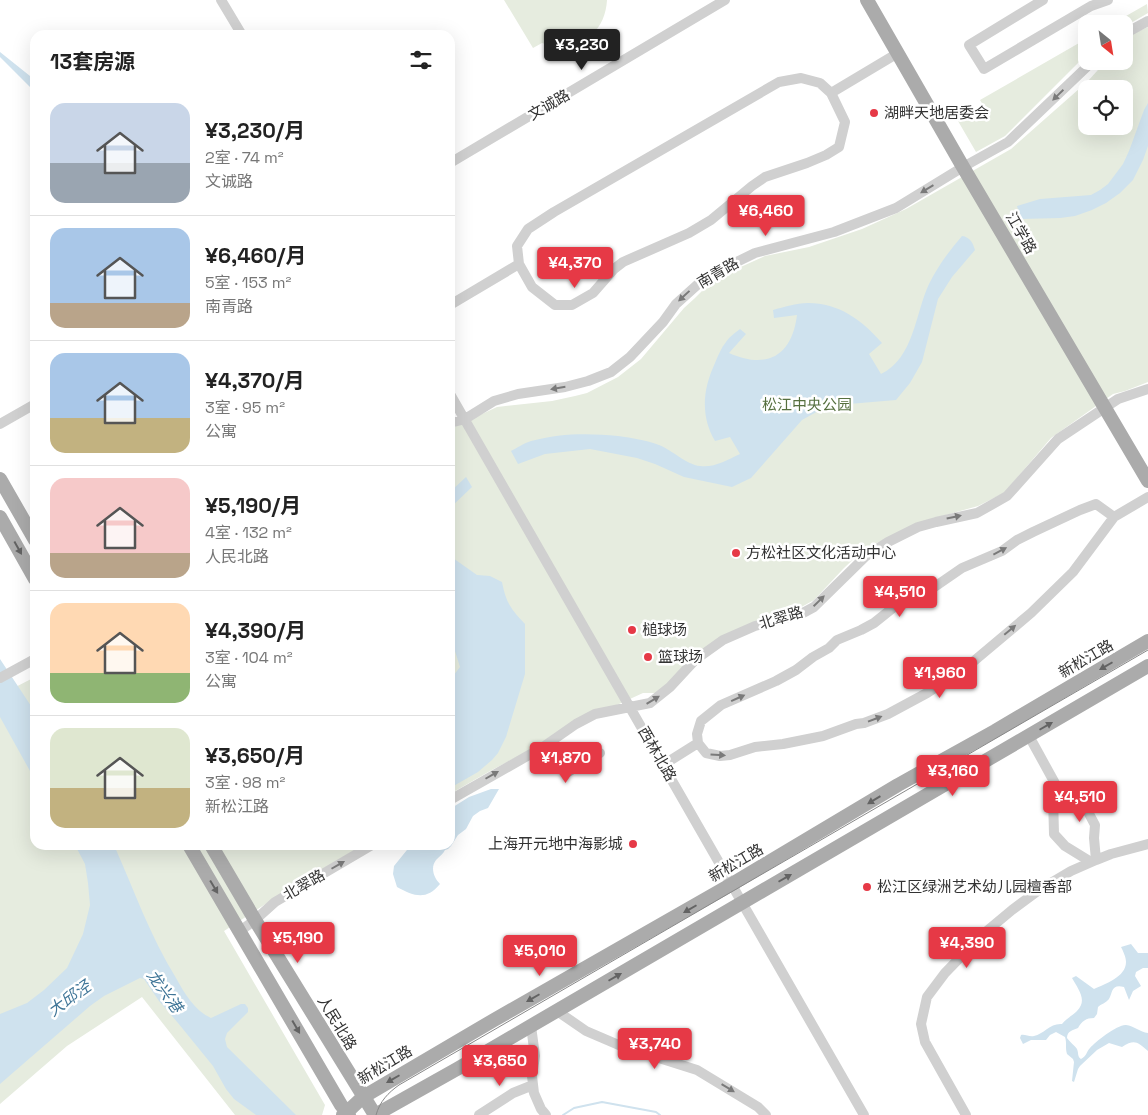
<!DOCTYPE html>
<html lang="zh">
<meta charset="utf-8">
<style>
:root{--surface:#fff;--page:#f2f2f2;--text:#222;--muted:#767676;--line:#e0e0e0;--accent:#e63946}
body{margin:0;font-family:"Space Grotesk","Noto Sans SC",sans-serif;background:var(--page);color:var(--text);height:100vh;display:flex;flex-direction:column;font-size:19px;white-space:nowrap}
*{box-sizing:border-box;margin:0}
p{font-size:16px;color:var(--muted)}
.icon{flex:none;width:28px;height:28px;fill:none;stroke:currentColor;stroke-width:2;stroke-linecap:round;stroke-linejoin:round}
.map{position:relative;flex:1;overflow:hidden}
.drawer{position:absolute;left:30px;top:30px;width:425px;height:820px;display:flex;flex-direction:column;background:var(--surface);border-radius:15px;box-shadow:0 5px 20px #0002}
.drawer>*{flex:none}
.needle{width:32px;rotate:150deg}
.buttons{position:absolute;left:1078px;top:15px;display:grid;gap:10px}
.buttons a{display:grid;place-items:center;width:55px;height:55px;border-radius:10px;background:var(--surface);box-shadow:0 5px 20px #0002;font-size:25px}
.price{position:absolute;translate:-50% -42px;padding:0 11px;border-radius:5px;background:var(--accent);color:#fff;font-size:16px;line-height:32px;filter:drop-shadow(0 1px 2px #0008)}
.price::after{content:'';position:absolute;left:50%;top:30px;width:15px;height:11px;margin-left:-8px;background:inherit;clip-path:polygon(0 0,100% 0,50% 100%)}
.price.on{background:#222;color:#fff}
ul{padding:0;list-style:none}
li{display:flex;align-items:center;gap:15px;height:125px;padding:0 20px}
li+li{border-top:1px solid var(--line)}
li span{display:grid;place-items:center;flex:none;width:140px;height:100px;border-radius:15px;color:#555}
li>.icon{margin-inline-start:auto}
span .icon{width:60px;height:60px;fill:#fffc;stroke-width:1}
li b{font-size:21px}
h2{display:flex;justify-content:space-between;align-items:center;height:60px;padding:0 20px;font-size:21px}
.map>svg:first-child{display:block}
.green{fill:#e6ecdf;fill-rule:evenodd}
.water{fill:#cfe2ee}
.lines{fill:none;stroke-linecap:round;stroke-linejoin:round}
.stream{stroke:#cfe2ee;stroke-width:2}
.minor{stroke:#d0d0d0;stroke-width:10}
.major{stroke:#ababab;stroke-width:14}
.tram{stroke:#888;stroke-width:1}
.oneway{fill:#7a7a7a}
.oneway2{fill:#636363}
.poi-dot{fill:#e63946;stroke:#fff;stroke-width:2}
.labels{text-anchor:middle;stroke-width:5;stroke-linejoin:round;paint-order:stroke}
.street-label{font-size:15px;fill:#333;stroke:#fff}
.poi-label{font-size:15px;fill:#333;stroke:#fff;text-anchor:start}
.park-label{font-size:15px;fill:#56703f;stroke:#fff}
.water-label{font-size:16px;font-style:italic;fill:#3f7597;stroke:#fff}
</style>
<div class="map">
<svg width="1148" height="1115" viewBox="0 0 1148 1115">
<rect width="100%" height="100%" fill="#fff"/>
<path class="green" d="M504,0H607C605,36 575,54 542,43L533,48Z
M1147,4L1148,13L1124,27V24H1112Z
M1148,27V382L1125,391L1113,394L1051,438L1004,493L978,506L917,523L863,550L844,568L814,600L796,610L754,622L667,684L656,693H643L608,709L490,771L450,794V429L497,407L552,401L575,396L587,393L618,377L641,359L684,308L695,298L714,279L765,256L809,247L862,229L906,209L1011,149L1088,81L1106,61H1124V42L1131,35ZM1086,89H1124V126H1086Z
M1086,39V55L1005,136L976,152L958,121L984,107L980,100Z
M35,677V845H363L284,892L224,931L325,1105L322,1115H235L142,997L67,1046L0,1104V695Z"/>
<path class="water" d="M0,52L35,80V92L0,57Z
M1148,103V146L1143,160L1133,180L1120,193L1106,203L1092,210L1075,216L1060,218L1021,219L1017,206L1040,199L1091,195L1100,190L1108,184L1123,164L1129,151L1144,110Z
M962,236C970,237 973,243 975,250L952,277L938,299L922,362L910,383L896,400L837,405L820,410L802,420L751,478L732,487L684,477L655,464L637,458L590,449L545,454L518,464L511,451C517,448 524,443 531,441C560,433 589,433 618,436C632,438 646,440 659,445C672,450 687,465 700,466C714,468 727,460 740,454L730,437L715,441C700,415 703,389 715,363C718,356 721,348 726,342C729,337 735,333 740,329L746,334L729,353C767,370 792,356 797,315L774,318L773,310C784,307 796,303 808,303C839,303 862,320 882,343L869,354L881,374C914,358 915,314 929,284C938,266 949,251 962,236Z
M466,477L472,487L450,508V492Z
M450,556L477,575L490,576L502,582C506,603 511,609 525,624V674L506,737L498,753L492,760L478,772L450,788V680L460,667L450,635Z
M0,659L35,712V780L0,717Z
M491,789H499L488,808L480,811L473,816L466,829L458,835L451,846L448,849L445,850C443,854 440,856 436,860C430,868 434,878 440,884C426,901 414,896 397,887L393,874L394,866L411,845H450V809L469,797Z
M75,845H114C134,890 150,936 176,978C185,994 194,1010 211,1018L241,1004H245L248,1008V1012L227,1033L225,1039L227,1047L296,1115H256L234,1099L226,1089L213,1066L178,1023L159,1001L146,982L144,979L140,978L104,996L90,1006L0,1084V1014L27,1003L44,990L67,968L83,934L90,905L88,883L85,864Z
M1131,944L1138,953H1148V968H1143L1136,972L1135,976L1141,986L1133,991L1129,1000L1124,987C1111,984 1113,992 1109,999C1106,1003 1101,1004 1098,1007L1097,1014L1094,1018C1086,1018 1082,1021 1078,1028C1073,1030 1067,1031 1067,1038C1070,1042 1075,1046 1077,1049C1079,1054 1077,1056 1081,1059C1087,1056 1086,1052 1090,1048C1095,1042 1118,1024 1126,1025C1134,1026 1140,1032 1148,1033V1051C1137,1042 1135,1039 1122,1047L1109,1043L1097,1050L1080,1066L1078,1069L1074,1082L1072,1081L1074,1062L1073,1059L1067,1054C1065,1048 1067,1043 1065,1037L1056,1032L1050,1035L1046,1040H1031L1023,1044L1020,1038L1021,1035C1025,1034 1029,1037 1034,1036C1044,1034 1050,1023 1062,1024C1067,1018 1072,1016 1077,1011C1088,1000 1078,989 1072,978L1076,976L1094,989C1105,984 1126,977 1126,962C1126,957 1123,951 1121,947Z"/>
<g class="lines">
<path class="stream" d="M563,1115L574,1108L602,1102L656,1112L660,1115"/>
<path class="minor" d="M221,0L242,35
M1043,0L969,45L984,69L1091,6L1108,0
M1124,34L1148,21
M831,93L820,83L801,78L779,82L554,212L528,229L517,246L519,264L532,287L555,305H572L593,293L614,269L623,262L689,233L711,220L752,186L765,177L807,163L826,155L839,147L845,122L831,93L898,53
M450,163L725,0
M450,305L519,264
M450,394L864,1115
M450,423L465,419L494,401L518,394L565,387L588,381L611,372L630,357L663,322L676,304L706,277L755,253L834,232L896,208L963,167L1008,142L1093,61
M0,424L35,404
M0,678L35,659
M1029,736L1057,787L1053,796L1054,834L1065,846L1091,862
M550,742L568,772L600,753
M698,743L697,734L701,721L721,705L776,681L796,670L813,657L829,648L837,640L861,630L874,623L894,607L910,601L933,588L962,568L1002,551L1017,540L1033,532L1080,510L1096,504L1114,517
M663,765L698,743L706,753L720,756L730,755L755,747L783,744L823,736L856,724L864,723L888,714L927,693L968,666L1031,613L1073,572L1114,517L1148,497
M1057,787L1069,792L1079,799L1086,808L1095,825L1094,838L1096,860
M450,800L543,747L576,724L595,714L650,703L670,687L695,660L723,640L755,626L801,614L814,607L866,556L888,542L918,527L936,522L977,513L1007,496L1058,439L1118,399L1148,389
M240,931L255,920L275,902L372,845
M557,1011L586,1031L621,1046L697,1070L758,1107L766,1115
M531,1026L535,1056L532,1076L534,1093L541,1109L546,1115
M479,1115L513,1093L533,1085
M966,1115L925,1042L921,1024L927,997L945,973L982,935L1012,910L1039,890L1071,871L1096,860L1111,854L1148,844"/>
<path class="major" d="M867,0L963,167L1148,481
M0,479L35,540
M0,517L35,579
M189,845L341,1105L349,1115
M211,845L255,920L375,1115
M343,1115L347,1112L363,1097L494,1020L732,884L898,785L995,731L1148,641
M375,1115L457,1069L1148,666"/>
<path class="tram" d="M376,1115C380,1101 388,1093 399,1085L1148,650"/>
</g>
<defs><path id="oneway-solid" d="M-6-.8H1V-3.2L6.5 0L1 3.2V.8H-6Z" transform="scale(1.25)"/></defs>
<g class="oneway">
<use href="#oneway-solid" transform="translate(1058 95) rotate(136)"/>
<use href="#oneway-solid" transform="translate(927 189) rotate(149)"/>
<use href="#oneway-solid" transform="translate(684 296) rotate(137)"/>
<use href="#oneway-solid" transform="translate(558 388) rotate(170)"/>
<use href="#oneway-solid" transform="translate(954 517) rotate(-12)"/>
<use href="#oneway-solid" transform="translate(1000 551) rotate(-28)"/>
<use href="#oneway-solid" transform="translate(819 601) rotate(-44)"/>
<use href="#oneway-solid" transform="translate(1010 630) rotate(-40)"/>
<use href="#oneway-solid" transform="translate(738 698) rotate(-24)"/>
<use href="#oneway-solid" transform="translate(653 700) rotate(-31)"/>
<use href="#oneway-solid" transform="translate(875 719) rotate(-21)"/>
<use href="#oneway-solid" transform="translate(718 755) rotate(4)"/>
<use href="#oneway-solid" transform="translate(492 775) rotate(-30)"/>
<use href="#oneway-solid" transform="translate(338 865) rotate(-30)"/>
<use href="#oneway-solid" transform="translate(728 1088) rotate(31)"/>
</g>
<g class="oneway2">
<use href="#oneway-solid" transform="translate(18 548) rotate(61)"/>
<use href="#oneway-solid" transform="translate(1106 666) rotate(150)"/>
<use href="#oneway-solid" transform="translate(1046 726) rotate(-30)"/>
<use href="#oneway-solid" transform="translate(874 800) rotate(149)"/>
<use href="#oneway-solid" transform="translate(785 878) rotate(-30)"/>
<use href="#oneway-solid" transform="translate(214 887) rotate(59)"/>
<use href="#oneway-solid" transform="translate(690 909) rotate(150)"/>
<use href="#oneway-solid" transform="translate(615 977) rotate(-30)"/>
<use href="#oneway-solid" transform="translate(533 998) rotate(150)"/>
<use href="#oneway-solid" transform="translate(296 1027) rotate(60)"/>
<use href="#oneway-solid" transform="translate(393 1079) rotate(150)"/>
</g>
<g class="poi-dot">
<circle cx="874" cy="113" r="5"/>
<circle cx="736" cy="553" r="5"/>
<circle cx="632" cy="630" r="5"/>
<circle cx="648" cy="657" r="5"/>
<circle cx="633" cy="844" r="5"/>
<circle cx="867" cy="887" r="5"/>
</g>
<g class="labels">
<g class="street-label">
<text transform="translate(549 105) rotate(-30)" y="5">文诚路</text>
<text transform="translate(1021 233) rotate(60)" y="5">江学路</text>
<text transform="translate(718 273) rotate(-30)" y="5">南青路</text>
<text transform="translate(781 618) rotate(-17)" y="5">北翠路</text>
<text transform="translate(1086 659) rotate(-30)" y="5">新松江路</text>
<text transform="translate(657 754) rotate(60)" y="5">西林北路</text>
<text transform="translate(736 863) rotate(-30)" y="5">新松江路</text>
<text transform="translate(304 885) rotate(-30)" y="5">北翠路</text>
<text transform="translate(337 1023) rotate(59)" y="5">人民北路</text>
<text transform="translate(385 1065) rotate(-31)" y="5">新松江路</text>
</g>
<g class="poi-label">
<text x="884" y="118">湖畔天地居委会</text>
<text x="746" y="558">方松社区文化活动中心</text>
<text x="642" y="635">槌球场</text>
<text x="658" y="662">篮球场</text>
<text x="623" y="849" text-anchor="end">上海开元地中海影城</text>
<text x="877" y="892">松江区绿洲艺术幼儿园檀香部</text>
</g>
<g class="park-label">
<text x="807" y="410">松江中央公园</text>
</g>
<g class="water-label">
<text transform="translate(165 991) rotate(54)" y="6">龙兴港</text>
<text transform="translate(69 998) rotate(-36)" y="6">大邱泾</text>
</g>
</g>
</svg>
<div class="buttons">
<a><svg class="needle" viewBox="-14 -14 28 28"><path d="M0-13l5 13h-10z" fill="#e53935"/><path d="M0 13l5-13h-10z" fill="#767676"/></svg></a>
<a><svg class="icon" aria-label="locate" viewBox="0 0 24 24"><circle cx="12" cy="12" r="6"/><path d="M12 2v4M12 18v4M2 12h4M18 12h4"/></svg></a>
</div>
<b class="price on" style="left:582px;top:71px">¥3,230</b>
<b class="price" style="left:766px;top:237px">¥6,460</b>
<b class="price" style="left:575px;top:289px">¥4,370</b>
<b class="price" style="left:900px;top:618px">¥4,510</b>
<b class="price" style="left:940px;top:699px">¥1,960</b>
<b class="price" style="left:566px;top:784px">¥1,870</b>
<b class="price" style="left:953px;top:797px">¥3,160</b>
<b class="price" style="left:1080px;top:823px">¥4,510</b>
<b class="price" style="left:298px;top:964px">¥5,190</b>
<b class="price" style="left:967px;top:969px">¥4,390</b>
<b class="price" style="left:540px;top:977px">¥5,010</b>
<b class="price" style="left:655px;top:1070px">¥3,740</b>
<b class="price" style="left:500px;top:1087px">¥3,650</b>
<section class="drawer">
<h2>13套房源<svg class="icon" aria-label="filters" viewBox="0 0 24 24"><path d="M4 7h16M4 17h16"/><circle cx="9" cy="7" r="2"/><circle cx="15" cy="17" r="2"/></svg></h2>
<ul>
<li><span style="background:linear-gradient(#c9d6e8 60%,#9aa5b1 0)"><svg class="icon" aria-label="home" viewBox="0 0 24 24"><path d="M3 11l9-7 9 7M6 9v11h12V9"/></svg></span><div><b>¥3,230/月</b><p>2室 · 74 m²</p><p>文诚路</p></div></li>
<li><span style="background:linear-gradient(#a9c7e8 75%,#b9a48a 0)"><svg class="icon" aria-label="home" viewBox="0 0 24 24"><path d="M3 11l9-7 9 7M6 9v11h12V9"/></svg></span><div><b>¥6,460/月</b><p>5室 · 153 m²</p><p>南青路</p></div></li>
<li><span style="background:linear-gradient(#a9c7e8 65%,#c2b280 0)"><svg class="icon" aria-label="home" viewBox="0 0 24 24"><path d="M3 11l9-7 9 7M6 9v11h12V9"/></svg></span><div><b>¥4,370/月</b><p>3室 · 95 m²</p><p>公寓</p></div></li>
<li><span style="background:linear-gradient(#f6c9c9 75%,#b9a48a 0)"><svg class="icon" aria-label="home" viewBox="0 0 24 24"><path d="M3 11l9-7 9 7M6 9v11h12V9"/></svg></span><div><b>¥5,190/月</b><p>4室 · 132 m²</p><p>人民北路</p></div></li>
<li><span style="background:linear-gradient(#ffd9b3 70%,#8fb573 0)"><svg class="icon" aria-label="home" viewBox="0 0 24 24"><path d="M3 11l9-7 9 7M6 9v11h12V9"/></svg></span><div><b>¥4,390/月</b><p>3室 · 104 m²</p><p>公寓</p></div></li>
<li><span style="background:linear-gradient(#dfe7d0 60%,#c2b280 0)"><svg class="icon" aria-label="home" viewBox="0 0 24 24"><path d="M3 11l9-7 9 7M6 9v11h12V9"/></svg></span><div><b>¥3,650/月</b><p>3室 · 98 m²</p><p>新松江路</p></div></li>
</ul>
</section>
</div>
